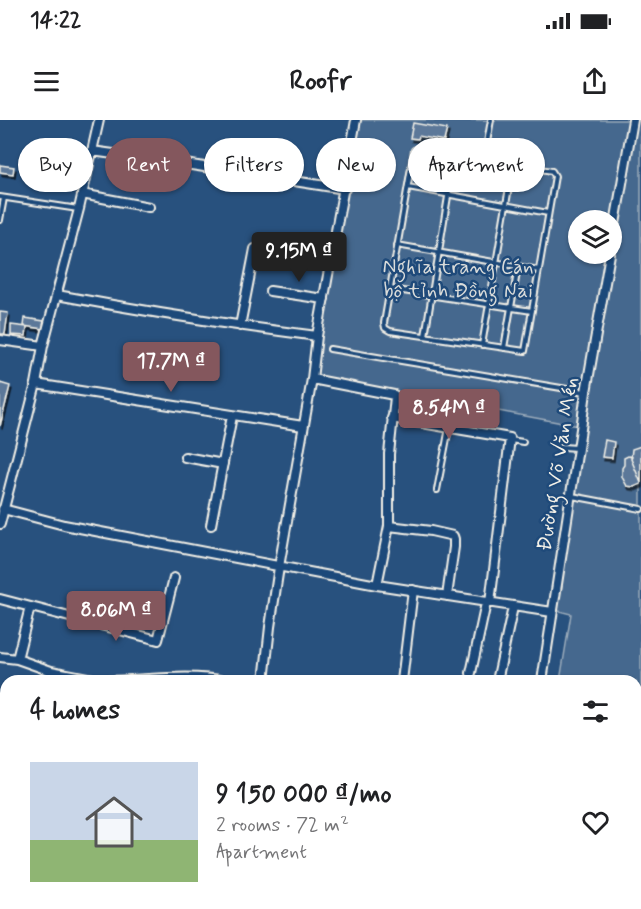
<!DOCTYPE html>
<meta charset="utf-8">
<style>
:root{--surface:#fff;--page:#f2f2f2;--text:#202124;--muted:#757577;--accent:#84575d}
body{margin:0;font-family:Mynerve,sans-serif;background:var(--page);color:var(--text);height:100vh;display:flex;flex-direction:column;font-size:22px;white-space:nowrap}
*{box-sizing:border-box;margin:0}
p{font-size:20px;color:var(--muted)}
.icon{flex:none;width:33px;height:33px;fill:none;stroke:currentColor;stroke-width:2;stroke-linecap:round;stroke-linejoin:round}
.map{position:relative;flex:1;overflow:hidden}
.sheet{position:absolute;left:0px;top:555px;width:642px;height:234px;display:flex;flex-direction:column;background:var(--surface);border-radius:18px 18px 0 0;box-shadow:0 2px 4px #0004}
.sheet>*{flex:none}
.hud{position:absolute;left:18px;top:18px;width:606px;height:54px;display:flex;gap:12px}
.tools{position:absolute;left:568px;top:90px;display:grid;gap:12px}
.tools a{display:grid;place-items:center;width:54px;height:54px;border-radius:50%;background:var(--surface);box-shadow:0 2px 4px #0004;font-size:30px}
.price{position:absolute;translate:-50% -51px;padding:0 14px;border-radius:6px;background:var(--accent);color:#fff;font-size:20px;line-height:39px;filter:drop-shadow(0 2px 3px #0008)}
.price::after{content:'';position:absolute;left:50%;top:36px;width:18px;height:14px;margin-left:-9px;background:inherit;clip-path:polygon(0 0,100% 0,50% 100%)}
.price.current{background:#222;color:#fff}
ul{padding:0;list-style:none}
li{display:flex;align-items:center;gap:18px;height:150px;padding:0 30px}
li span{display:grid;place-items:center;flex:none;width:168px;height:120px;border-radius:0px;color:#555}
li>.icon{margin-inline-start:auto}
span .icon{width:72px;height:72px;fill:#fffc;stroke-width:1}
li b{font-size:26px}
h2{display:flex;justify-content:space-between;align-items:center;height:72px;padding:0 30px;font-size:26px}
.tag{padding:0 21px;border-radius:27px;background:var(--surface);box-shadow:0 2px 4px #0004;font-size:21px;line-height:54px}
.tag.current{background:var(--accent);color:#fff}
.status{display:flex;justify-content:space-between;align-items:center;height:42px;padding:0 30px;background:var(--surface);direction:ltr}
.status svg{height:16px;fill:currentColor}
header{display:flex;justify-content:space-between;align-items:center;height:78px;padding:0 30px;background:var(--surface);font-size:27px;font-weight:700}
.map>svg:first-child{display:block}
.green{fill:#45688e;stroke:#9cacbb;stroke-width:1.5}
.building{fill:#5b7899;stroke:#f4f1e8;stroke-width:1.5;filter:url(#shadow)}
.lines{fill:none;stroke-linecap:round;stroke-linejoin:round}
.lane-casing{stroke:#f4f1e8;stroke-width:8}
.street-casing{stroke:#f4f1e8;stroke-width:12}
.lane{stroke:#1f4a7a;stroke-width:4}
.street{stroke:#1f4a7a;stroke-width:8}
.labels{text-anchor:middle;stroke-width:5;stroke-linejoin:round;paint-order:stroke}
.park-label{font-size:21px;fill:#dadcda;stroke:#1f4a7a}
.street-label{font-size:21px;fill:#f4f1e8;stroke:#1f4a7a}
</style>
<div class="status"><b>14:22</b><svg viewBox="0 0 49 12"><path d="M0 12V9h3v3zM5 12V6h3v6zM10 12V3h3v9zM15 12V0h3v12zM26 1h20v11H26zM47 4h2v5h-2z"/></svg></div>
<header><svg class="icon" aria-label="menu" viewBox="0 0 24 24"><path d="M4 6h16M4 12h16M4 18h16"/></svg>Roofr<svg class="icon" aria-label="share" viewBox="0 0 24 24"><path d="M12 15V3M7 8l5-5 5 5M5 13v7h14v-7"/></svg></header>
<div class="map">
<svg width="641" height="789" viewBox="0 0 641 789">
<defs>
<filter id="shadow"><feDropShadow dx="2" dy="3.5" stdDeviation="0" flood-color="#0009"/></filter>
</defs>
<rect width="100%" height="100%" fill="#28517e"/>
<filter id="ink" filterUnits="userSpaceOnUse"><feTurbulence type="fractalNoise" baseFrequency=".0167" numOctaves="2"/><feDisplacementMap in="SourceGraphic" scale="12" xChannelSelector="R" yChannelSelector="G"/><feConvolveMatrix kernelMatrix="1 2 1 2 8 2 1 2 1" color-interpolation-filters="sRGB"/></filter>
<g filter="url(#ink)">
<path class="green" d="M359,0H631L612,100H579V134H607L579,306L314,257Z
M636,0H641V749H636V561H560L571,494L555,490L589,272Z
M532,783H627L626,789H531Z"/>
<path class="building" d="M413,3L447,9L444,21L419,16L418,19L410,18Z
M0,45L14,47L13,54L0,52Z
M0,192L8,193L5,214H0Z
M25,198L44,201L43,209L24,206Z
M11,205L27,207L26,216L11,215Z
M0,263L10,266L0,306Z
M605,320L614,322L612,338L602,337Z
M641,326V363L631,339L632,329Z
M628,336L632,337L631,339L641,363V364L634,367L627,366L622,357V348L624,345V338Z
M0,703L6,704V724L2,723L4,714L0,713Z
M0,755L6,757V773L0,772Z
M49,783H65L64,789H49Z"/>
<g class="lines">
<defs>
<path id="lane" d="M418,28L552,51L555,56L525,231L390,211L385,208L384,203L414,30Z
M484,39L491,0
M408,67L548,93
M0,77L78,89
M0,100L4,78
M397,125L539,150
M390,169L532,191
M425,216L455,34
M482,225L513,44
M504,228L518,147
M330,229L585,272
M510,320L523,322
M563,327L577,328
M437,370L449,308
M572,376L641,389
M636,593L641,594
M636,617L641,618
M636,662L641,624
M636,672L641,673
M636,698L641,699
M636,720L641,721
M310,789L311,783
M346,789L347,783"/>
<path id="street" d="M92,31L185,44L345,69
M82,74L149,87
M612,121L633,0
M270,171L324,179
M57,175C143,191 230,205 317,216
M240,206L255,129
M0,220L43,226
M312,259L394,275L395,277L389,334V406L377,465
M36,264L303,306
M392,298L510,318L490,483
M185,337L223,344
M3,389L64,405L377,465L552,492
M0,404L36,264L43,226L79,89L99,0
M211,405L232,296
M389,406L431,411L453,416L454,419V427L447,476
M0,479L158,520L174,458
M0,537L17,539L51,551L103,561
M17,539L30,487
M471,553L486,483
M105,561C143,561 188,553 225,561
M264,561L270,507L279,447L312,259L317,216L356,0
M402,561L413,470
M497,561L513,487
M542,561L581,309L586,272L610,134
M0,588L6,592
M636,752H641
M73,789L74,783
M161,789L162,783
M245,789L246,783
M488,789L492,783
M581,789L582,783"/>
</defs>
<use href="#lane" class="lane-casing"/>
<use href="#street" class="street-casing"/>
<use href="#lane" class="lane"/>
<use href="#street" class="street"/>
</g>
</g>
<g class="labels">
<g class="park-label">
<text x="458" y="153">Nghĩa trang Cán<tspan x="458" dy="24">bộ tỉnh Đồng Nai</tspan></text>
</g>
<g class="street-label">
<text transform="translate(557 344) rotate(-81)" y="7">Đường Võ Văn Mén</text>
</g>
</g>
</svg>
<div class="tools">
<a><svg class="icon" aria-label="layers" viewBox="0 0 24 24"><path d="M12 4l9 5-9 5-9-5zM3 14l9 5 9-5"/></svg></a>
</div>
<b class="price current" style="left:299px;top:163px">9.15M ₫</b>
<b class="price" style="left:171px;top:273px">17.7M ₫</b>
<b class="price" style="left:449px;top:320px">8.54M ₫</b>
<b class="price" style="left:116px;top:522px">8.06M ₫</b>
<div class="hud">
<a class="tag">Buy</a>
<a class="tag current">Rent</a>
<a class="tag">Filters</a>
<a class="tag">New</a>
<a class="tag">Apartment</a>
</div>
<section class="sheet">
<h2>4 homes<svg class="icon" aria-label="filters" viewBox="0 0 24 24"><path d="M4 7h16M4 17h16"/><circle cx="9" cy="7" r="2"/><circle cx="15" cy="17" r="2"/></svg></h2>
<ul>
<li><span style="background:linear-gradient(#c9d6e8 65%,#8fb573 0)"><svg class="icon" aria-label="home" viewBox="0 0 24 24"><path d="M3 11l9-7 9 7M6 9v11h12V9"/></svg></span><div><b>9 150 000 ₫/mo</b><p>2 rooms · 72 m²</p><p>Apartment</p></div><svg class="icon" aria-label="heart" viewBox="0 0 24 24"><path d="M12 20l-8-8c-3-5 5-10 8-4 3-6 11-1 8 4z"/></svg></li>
</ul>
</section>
</div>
